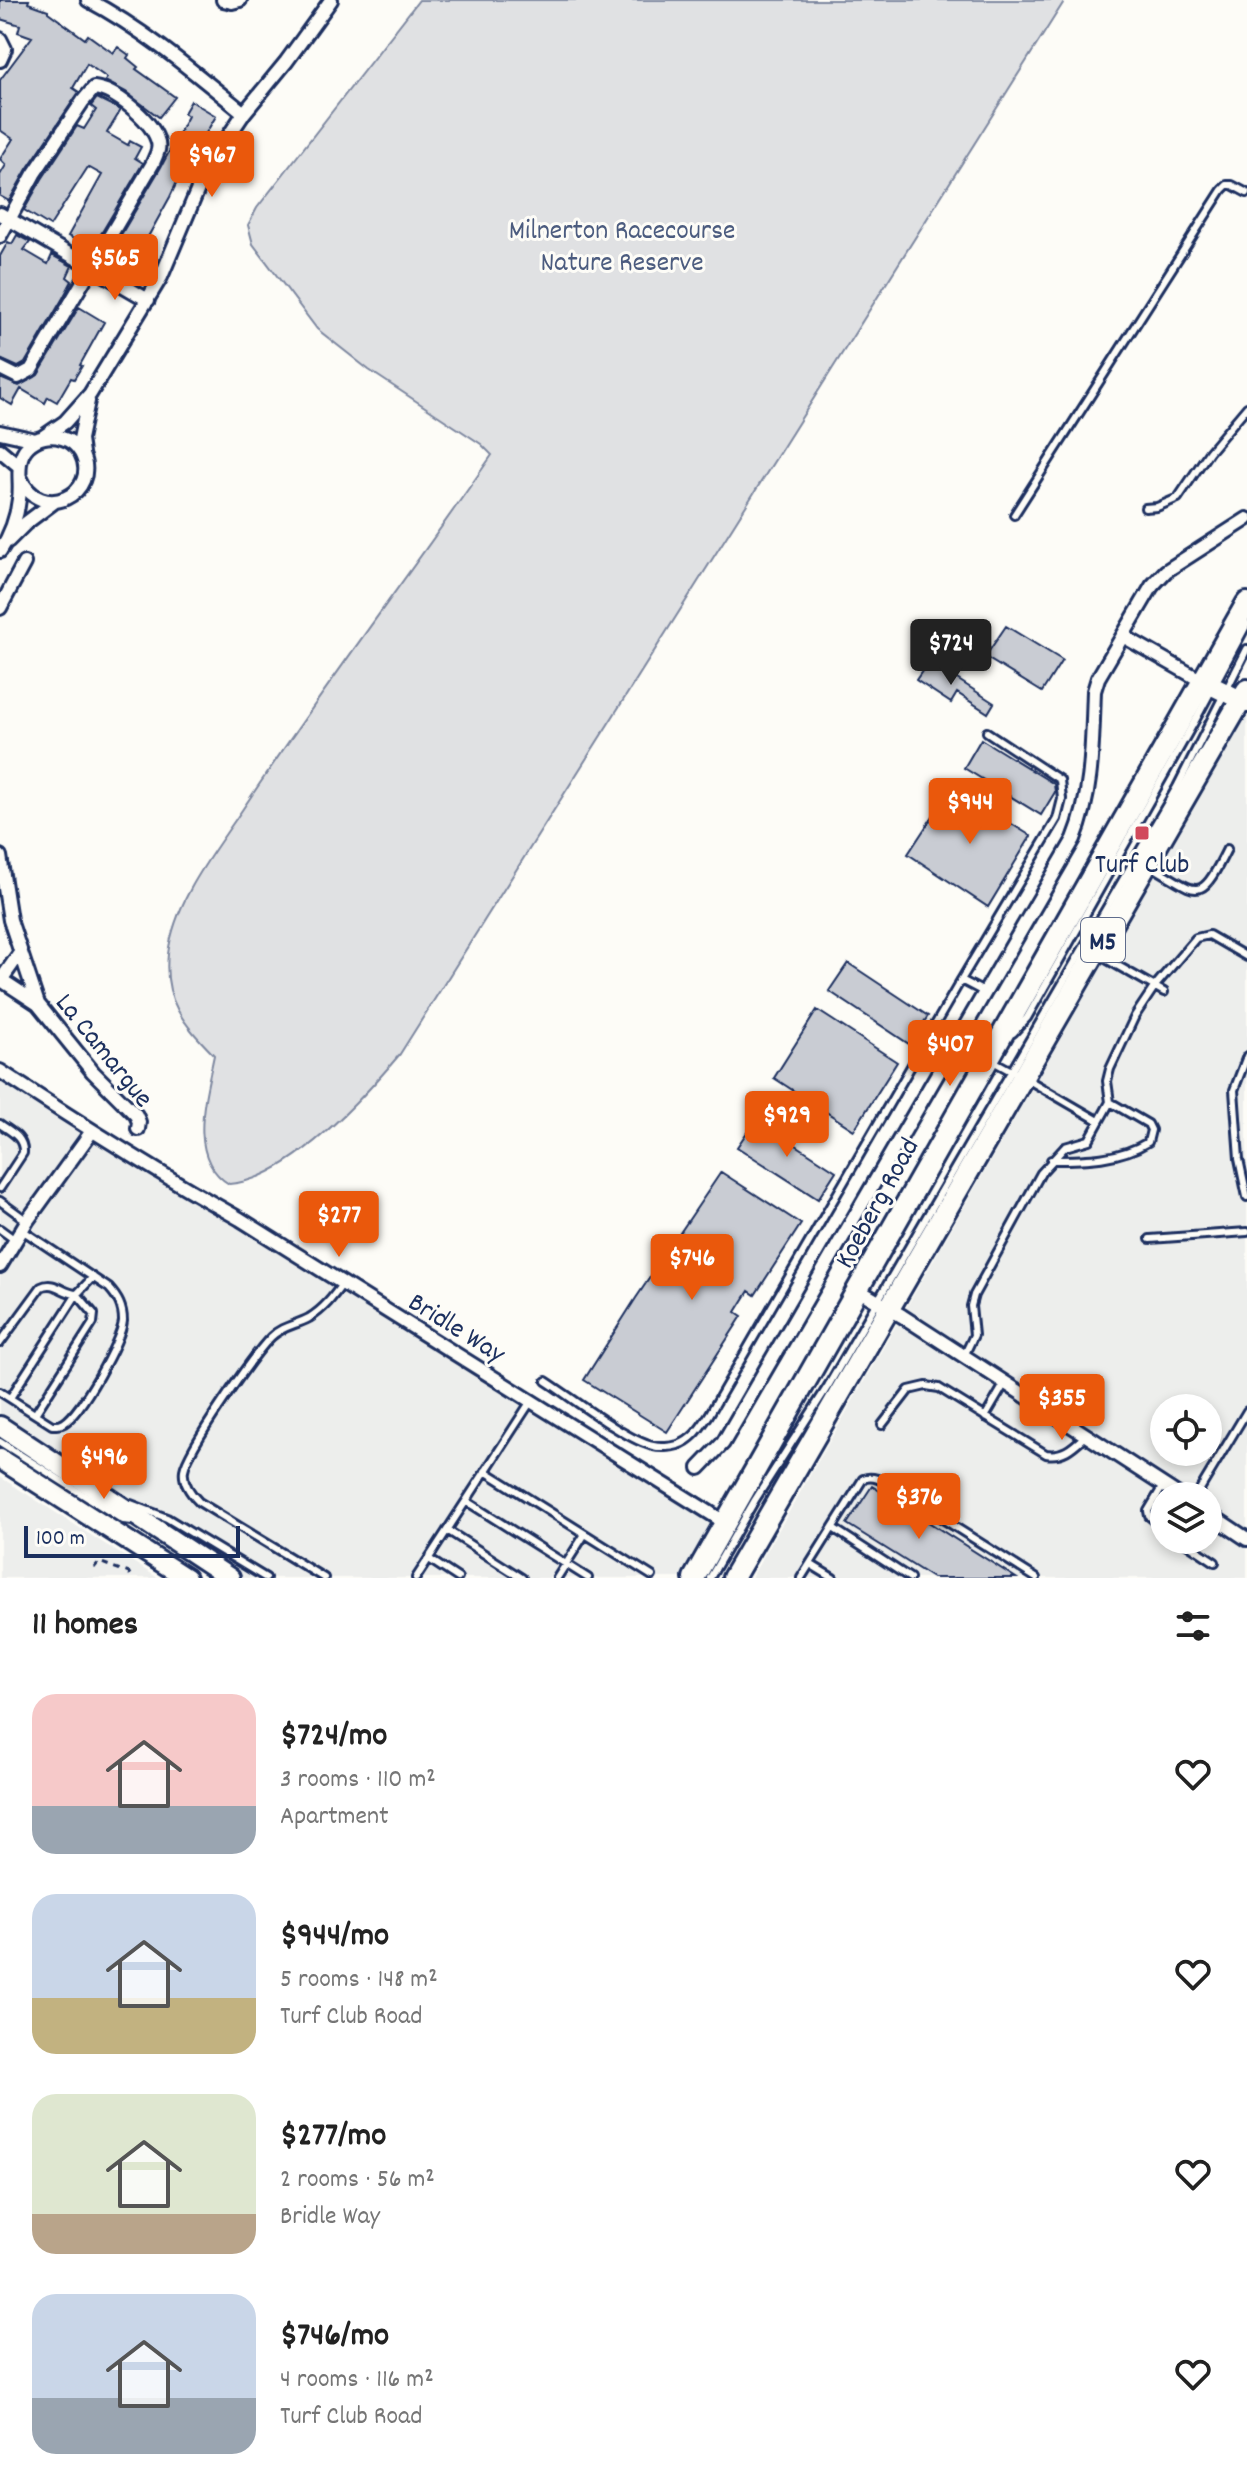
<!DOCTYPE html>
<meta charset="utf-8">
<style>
:root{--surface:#fff;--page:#f2f2f2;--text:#222;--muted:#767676;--accent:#ea580c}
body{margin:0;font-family:Dekko,sans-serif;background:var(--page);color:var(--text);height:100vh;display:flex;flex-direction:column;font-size:30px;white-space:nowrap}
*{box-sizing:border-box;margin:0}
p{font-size:26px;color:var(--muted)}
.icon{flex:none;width:44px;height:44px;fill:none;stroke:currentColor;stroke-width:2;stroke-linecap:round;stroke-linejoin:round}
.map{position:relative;height:1578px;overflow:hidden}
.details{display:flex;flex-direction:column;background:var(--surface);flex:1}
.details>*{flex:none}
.buttons{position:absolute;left:1150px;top:1394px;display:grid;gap:16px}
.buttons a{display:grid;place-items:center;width:72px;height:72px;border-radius:50%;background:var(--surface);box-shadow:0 4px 12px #0003;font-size:40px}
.scale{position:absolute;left:24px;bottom:20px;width:216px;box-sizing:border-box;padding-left:8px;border:4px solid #1b2f5e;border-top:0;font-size:22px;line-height:28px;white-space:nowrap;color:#1b2f5e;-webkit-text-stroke:6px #fdfcf7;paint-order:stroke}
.price{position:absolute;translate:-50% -68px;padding:0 18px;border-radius:8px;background:var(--accent);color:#fff;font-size:26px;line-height:52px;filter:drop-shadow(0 2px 4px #0008)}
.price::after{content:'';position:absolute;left:50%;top:48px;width:24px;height:18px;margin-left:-12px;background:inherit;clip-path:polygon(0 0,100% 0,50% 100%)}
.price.current{background:#222;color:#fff}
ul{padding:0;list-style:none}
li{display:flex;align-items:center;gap:24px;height:200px;padding:0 32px}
li span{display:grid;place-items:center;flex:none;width:224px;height:160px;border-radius:24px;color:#555}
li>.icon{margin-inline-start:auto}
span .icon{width:96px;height:96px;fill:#fffc;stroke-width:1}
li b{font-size:34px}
h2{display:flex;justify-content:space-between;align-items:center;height:96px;padding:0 32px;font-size:34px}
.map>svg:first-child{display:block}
.built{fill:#edeeec;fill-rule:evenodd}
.green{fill:#e0e1e3;stroke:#7e88a0;stroke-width:2}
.building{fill:#c9ccd3;stroke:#1b2f5e;stroke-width:2}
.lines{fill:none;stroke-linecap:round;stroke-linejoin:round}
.service-casing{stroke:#1b2f5e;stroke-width:12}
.minor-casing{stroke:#1b2f5e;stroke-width:18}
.secondary-casing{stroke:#1b2f5e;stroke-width:24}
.primary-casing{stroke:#1b2f5e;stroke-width:26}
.path{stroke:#1b2f5e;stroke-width:3;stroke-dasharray:6 6;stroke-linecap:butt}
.service{stroke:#fdfcf7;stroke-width:6}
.minor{stroke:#fdfcf7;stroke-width:12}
.secondary{stroke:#fdfcf7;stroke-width:18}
.primary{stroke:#fdfcf7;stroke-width:20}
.poi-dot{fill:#d1495b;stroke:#fdfcf7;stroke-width:3}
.labels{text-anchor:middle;stroke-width:6;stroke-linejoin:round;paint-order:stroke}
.shield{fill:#fdfcf7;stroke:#5f6c8c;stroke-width:2}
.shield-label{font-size:26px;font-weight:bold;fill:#1b2f5e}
.park-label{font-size:28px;fill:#4c5c7f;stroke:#fdfcf7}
.poi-label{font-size:28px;fill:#1b2f5e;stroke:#fdfcf7}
.street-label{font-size:28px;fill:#1b2f5e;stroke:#fdfcf7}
</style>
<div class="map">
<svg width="1247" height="1578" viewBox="0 0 1247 1578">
<rect width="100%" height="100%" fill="#fdfcf7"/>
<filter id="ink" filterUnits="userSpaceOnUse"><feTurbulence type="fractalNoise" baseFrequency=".0125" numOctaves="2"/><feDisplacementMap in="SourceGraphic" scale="16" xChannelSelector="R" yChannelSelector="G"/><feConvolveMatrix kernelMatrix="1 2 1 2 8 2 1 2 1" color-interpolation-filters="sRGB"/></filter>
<g filter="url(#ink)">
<path class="built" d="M1247,714V1578H751ZM1164,1408H1208V1452H1164ZM1164,1496H1208V1540H1164Z
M0,1071L726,1523L694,1578H230L0,1426Z
M0,1477L158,1578H0Z"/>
<path class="green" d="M419,0H1065L400,1054C363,1098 290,1180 229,1184C186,1158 206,1095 214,1055C184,1024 163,1001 168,954C175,898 216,850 246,804C325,686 411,572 492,455L481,444L369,370L317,329L253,244L248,225L257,208Z"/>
<path class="building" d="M0,0H29L28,3L48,10V12L85,39L88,35L113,53L118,47L129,55L127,58L138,67L136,69L175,97L159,117L126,92L105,81L107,78L87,64L73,88L79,92L27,169L9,201L0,196V175L6,165L0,159L13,139L0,130V80L32,37L18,32L20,25L0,19Z
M97,98L121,110L107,133L128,145L130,141L141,147L135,158L143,163L92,249L68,236L102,175L88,167L50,226L24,210L42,179L77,126L84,129L96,110L91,106Z
M191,101L216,116L199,145L203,148L194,163L188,159L176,179L178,180L170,197L144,244L147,246L132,272L115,262L113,265L106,260L161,167L188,116L184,113Z
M17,235L30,242L24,250L48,264L52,255L72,266L67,277L72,281L63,298L25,363L18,367L0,359V256L8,242L12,244Z
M79,307L104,322L80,365L82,366L74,379L71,378L57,402L48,397L45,403L21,389L12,405L0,398V378L19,386L38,375Z
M1006,626L1062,660L1042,692L985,657Z
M929,661L994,703L988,713L957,693L951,703L916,680Z
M981,739L1054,784L1055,792L1041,815L964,768Z
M952,787L1031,836L988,907L908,854Z
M848,963L928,1016L909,1044L829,991Z
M817,1010L897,1062L854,1130L774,1078Z
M756,1119L836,1171L818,1199L737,1147Z
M721,1172L801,1224L755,1295L749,1291L736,1312L742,1316L667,1432L584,1380L636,1298Z
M872,1486L1016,1578H933L847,1524Z"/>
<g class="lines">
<defs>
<path id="service" d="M1145,508L1157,507L1178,498L1209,452L1247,407
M1014,515L1222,190L1227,185H1232L1247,193
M1151,866C1199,893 1199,906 1227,849
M1097,954L1164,992
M961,980L1057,819L1062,799L1060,780L987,732
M1013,1033L1027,1018L1197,717L1247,624
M1247,1056L1234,1090L1239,1159L1247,1197
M993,1061L1015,1073
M1025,1078L1099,1121
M0,1124C11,1132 24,1137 23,1153L0,1188
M1051,1160C1085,1160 1119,1160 1148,1142L1151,1130L1148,1124L1110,1102
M0,1201L26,1220
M0,1229L15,1240
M1150,1239L1247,1232
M0,1343L41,1287C55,1280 63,1294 77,1294L93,1277
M964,1356L974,1335L971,1306L974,1295L1041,1173L1065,1147L1089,1140L1110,1102L1107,1081L1110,1069L1135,1016L1155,986L1196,938L1209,935L1247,957
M546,1381C571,1397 626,1440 653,1446C660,1448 671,1447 678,1445C693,1440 700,1428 709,1415L961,980L984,992
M0,1392L52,1425C59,1425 59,1426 64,1423C81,1413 121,1341 123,1321C123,1307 118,1298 109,1288L22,1230
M10,1398L77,1294L94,1314L93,1323L35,1414
M985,1417L1005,1383
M882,1425L909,1390L926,1386L939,1388L1046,1454C1063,1457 1073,1447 1085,1436
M0,1442L123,1520L133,1521
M485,1471L652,1576
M1163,1486L1148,1511L1149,1516L1164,1528
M1196,1496L1247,1411
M466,1501L588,1578
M131,1504L167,1518L266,1578
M833,1528L910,1578
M447,1530L522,1578
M1182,1540L1215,1562
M429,1559L458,1578
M810,1564L833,1578
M324,1578L199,1502C191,1494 182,1483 184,1470C187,1450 254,1354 271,1337C282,1326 296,1325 309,1318C324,1309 333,1297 343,1283
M416,1578L531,1401
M557,1578L585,1534
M710,1578L755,1500L828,1386L1177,787L1247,649
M801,1578L863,1479C871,1476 877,1478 884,1482L1036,1578"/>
<path id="minor" d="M88,0C145,30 195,73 244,113
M223,0L232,2L240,0
M0,39L5,49L0,60
M0,214L148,300
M0,236L34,174L83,101L94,88C115,90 150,119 157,139C161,148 156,155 153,163L31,370L18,377L0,368
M0,432L36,440
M43,437L65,422L90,394L161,277L206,170L244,113L286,62L331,0
M0,450L19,466
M82,453L80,439L88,401
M8,541L26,523L54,502
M0,551C10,536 17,517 19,499C22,482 14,460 28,446C37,437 50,434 62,438C70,440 77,446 81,453C102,493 40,525 20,477
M0,608L24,563
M1123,636L1202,681
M0,856L10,920L38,1004L93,1072L136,1115L139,1122L138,1129
M0,979L38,1004
M1,980L20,953
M0,1071C79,1123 158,1173 240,1219L726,1523
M0,1266L27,1221L92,1131
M858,1290L902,1316L1180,1496
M699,1468L723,1443L1074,839C1093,793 1092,741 1094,691L1098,678L1152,586L1166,571L1247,519
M1208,1513L1247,1539"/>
<path id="secondary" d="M1202,681L1247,703
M0,1426L230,1578
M0,1459L186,1578"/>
<path id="primary" d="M694,1578L1247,603
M733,1578L1247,690"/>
</defs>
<use href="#service" class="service-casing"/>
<use href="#minor" class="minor-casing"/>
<use href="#secondary" class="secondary-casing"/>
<use href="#primary" class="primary-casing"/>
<path class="path" d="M94,1568L99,1562L129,1573L132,1578"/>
<use href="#service" class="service"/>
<use href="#minor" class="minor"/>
<use href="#secondary" class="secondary"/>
<use href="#primary" class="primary"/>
</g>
</g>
<rect class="poi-dot" x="1134" y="825" width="16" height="16" rx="4"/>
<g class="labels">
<rect class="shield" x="1081" y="918" width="44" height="44" rx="6"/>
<g class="shield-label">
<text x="1103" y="949">M5</text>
</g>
<g class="park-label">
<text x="622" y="238">Milnerton Racecourse<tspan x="622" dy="32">Nature Reserve</tspan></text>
</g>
<g class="poi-label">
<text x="1142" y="872">Turf Club</text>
</g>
<g class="street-label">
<text transform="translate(106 1049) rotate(51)" y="10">La Camargue</text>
<text transform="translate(875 1202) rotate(-61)" y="10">Koeberg Road</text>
<text transform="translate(458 1326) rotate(32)" y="10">Bridle Way</text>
</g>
</g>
</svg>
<div class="buttons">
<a><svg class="icon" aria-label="locate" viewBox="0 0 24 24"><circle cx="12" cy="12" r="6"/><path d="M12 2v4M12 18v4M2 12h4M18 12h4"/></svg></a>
<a><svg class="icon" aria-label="layers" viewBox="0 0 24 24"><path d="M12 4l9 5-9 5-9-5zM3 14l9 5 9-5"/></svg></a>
</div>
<div class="scale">100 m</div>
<b class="price" style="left:212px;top:199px">$967</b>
<b class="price" style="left:115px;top:302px">$565</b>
<b class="price current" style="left:951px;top:687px">$724</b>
<b class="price" style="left:970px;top:846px">$944</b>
<b class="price" style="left:950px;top:1088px">$407</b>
<b class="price" style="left:787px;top:1159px">$929</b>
<b class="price" style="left:339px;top:1259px">$277</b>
<b class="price" style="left:692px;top:1302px">$746</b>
<b class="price" style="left:1062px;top:1442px">$355</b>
<b class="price" style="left:104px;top:1501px">$496</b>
<b class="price" style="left:919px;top:1541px">$376</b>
</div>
<section class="details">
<h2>11 homes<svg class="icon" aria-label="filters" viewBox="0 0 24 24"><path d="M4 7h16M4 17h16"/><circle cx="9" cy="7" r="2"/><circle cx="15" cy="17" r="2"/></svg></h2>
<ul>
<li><span style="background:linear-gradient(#f6c9c9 70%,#9aa5b1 0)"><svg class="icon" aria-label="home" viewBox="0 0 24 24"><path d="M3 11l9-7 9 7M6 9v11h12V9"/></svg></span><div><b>$724/mo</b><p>3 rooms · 110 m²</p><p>Apartment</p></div><svg class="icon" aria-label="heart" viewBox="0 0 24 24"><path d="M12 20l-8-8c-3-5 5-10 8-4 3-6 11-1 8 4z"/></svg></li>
<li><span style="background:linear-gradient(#c9d6e8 65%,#c2b280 0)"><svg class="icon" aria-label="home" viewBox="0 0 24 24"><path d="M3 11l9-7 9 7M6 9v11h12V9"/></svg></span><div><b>$944/mo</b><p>5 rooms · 148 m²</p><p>Turf Club Road</p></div><svg class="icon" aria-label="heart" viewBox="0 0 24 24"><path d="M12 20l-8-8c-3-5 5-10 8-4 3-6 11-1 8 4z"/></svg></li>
<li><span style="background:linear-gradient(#dfe7d0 75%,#b9a48a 0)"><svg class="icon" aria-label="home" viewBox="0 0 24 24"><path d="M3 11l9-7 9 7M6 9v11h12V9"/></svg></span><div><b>$277/mo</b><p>2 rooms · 56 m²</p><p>Bridle Way</p></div><svg class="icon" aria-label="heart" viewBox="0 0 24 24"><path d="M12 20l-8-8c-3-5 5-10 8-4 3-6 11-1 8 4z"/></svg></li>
<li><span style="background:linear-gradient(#c9d6e8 65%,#9aa5b1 0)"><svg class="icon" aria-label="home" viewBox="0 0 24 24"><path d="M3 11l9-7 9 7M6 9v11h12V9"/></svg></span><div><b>$746/mo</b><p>4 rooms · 116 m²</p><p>Turf Club Road</p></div><svg class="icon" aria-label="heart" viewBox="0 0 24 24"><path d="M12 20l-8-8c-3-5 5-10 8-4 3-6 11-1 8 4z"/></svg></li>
</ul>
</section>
